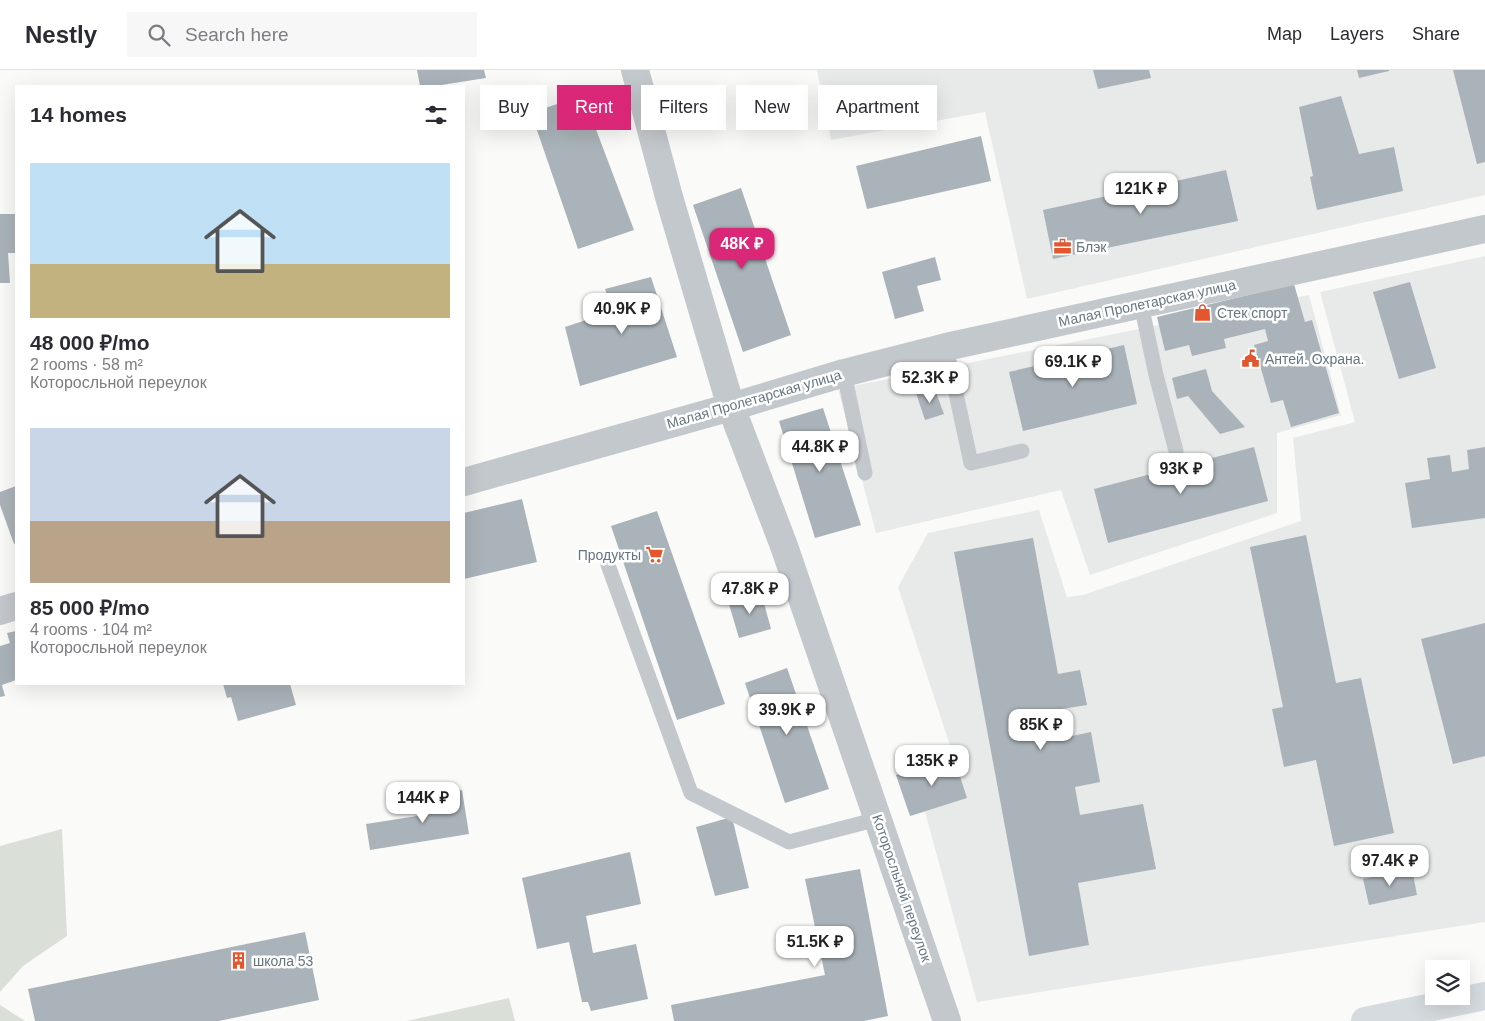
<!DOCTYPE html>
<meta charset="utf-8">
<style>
:root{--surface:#fff;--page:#f7f7f7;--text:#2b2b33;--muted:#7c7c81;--line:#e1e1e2;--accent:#db2777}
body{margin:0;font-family:Helvetica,sans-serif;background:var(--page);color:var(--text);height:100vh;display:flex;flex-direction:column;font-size:19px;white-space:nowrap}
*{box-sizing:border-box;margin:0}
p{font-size:16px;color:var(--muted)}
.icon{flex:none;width:28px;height:28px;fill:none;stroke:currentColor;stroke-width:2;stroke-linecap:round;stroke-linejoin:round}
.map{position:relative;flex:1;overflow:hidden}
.drawer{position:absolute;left:15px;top:15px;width:450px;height:600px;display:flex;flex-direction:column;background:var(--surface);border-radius:0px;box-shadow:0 5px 20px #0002}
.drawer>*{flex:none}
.hud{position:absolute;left:480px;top:15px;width:475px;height:45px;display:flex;gap:10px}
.buttons{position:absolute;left:1425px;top:890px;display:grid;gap:10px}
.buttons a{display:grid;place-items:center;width:45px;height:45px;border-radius:0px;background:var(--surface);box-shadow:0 5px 20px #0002;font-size:25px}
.price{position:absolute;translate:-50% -42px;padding:0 11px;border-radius:10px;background:#fff;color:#222;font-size:16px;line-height:32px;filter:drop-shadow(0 1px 2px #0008)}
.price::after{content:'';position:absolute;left:50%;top:30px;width:15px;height:11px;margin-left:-8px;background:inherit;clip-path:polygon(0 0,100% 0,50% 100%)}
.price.current{background:var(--accent);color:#fff}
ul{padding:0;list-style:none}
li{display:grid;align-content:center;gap:10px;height:265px;padding:0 15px}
li span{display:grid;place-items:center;height:155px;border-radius:0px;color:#555}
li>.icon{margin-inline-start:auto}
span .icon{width:90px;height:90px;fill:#fffc;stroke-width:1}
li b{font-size:21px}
h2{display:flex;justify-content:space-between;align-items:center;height:60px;padding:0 15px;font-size:21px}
.pill{padding:0 18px;border-radius:0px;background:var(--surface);box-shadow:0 5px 20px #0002;font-size:18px;line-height:45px}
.pill.current{background:var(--accent);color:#fff}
header{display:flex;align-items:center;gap:30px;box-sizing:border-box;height:70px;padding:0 25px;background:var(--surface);border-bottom:1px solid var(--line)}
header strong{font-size:24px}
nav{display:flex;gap:28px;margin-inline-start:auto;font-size:18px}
.search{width:350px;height:45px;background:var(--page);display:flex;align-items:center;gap:12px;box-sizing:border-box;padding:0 18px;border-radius:0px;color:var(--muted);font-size:19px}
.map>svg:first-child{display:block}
.built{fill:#e8e9e9}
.green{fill:#dadfd7}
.building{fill:#aab3b9}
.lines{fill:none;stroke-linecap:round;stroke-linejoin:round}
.lane{stroke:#c3c8cc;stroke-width:15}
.street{stroke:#c3c8cc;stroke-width:28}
.secondary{stroke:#d6dbdf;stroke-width:28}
.labels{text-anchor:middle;stroke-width:5;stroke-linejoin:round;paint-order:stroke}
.poi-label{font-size:14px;fill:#657683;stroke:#fff;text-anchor:start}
.street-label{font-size:14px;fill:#657683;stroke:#fff}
</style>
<header>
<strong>Nestly</strong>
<div class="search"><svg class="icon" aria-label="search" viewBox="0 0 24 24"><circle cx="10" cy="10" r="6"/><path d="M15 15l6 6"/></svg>Search here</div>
<nav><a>Map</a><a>Layers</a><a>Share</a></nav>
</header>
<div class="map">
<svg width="1485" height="951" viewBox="0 0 1485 951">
<rect width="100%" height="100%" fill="#fafaf8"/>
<path class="built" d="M817,0H1485V125L1027,229L985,42L831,70Z
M1485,186V852L977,932L925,742L910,746L896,705L954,688L898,517L928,463L1039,440L1067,527L1083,525L1301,451L1293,368L1355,352L1320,222Z
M1309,225L1341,345L1277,363V443L1090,505L1061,420L876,463L838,319Z"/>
<path class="green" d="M62,759L67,866L23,896L0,922V776Z
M509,928L515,951H407Z
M0,935L25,951H0Z"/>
<path class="building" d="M417,0H484L486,8L435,16H420Z
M1093,0H1149L1151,8L1098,19Z
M1357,0H1389V1L1359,8Z
M1453,0H1485V92L1477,94Z
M583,25L634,160L578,179L531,43Z
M1341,26L1359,84L1394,77L1403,121L1317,140L1310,107L1313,106L1299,37Z
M981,66L991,111L867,139L856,96Z
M1226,100L1238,151L1053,189L1043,140Z
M741,118L791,265L743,282L693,135Z
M0,144H16V183H8L10,213H0Z
M935,187L941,210L917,216L924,241L895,249L882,202Z
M651,207L677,287L580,316L565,257L613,241L605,219Z
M1410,212L1436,298L1399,309L1373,222Z
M1294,214L1305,252L1312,250L1339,343L1291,357L1283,330L1271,333L1254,275L1268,271L1265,259L1224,269L1226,278L1192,286L1189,275L1165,281L1157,247Z
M1124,275L1137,334L1023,361L1009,302Z
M1206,299L1212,321L1245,357L1220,364L1188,326L1177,329L1172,308Z
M934,317L944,344L925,350L916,323Z
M823,338L861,455L815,468L779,351Z
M1254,377L1268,431L1108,473L1094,419Z
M1485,377V448L1412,458L1405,413L1430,409L1427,388L1450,385L1452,402L1469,399L1467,380Z
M16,416V473L14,474L0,435V422Z
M522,429L537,492L464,509V443Z
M657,441L725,634L677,650L611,456Z
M1306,465L1336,613L1361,608L1394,763L1334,776L1316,690L1284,697L1272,639L1283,637L1250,477Z
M1033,468L1058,604L1080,600L1087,635L1062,639L1067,667L1091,662L1100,712L1075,717L1080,745L1143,734L1156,799L1078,813L1089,875L1029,886L954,482Z
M761,522L771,559L739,568L728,531Z
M1485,553V686L1453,694L1421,569Z
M16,561V610L2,615L5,626L0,627V576L10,573L7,563Z
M787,598L829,719L785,733L745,613Z
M223,614H290L296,635L238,651L231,627L227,628Z
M954,688L967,728L910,746L896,705Z
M462,720L469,764L370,780L366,754L430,744L427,726Z
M732,747L749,818L715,826L696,757Z
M630,782L641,834L586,846L593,883L636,874L648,929L591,941L588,932H582L569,872L537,879L522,808Z
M860,799L888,946L864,951H674L671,935L825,905L805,809Z
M1412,799L1417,825L1369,835L1363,809Z
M305,862L319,930L219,951H35L28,919Z"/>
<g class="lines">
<path class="lane" d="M1141,234L1156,305L1176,381
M946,277L971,393L1022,381
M844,303L865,403
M608,495L691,723L789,772L878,749"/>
<path class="street" d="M635,0L669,127L731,337L784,476L947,951
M464,412L731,337L844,303L946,277L1485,159
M0,541L16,536"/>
<path class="secondary" d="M1365,951L1485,926"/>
</g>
<defs>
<symbol id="office-bare" viewBox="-9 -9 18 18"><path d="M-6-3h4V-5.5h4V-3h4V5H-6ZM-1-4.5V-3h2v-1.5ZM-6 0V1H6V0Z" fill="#e4572e" stroke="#fff" stroke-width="2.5" paint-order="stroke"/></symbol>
<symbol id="shop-bare" viewBox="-9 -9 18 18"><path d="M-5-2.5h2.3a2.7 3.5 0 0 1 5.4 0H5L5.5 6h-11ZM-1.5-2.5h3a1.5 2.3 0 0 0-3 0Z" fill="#e4572e" stroke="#fff" stroke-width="2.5" paint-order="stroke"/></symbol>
<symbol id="civic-bare" viewBox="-9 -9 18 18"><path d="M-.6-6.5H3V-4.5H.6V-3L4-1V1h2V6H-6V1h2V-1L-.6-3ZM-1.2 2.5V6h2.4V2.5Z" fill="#e4572e" stroke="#fff" stroke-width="2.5" paint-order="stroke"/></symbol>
<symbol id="supermarket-bare" viewBox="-9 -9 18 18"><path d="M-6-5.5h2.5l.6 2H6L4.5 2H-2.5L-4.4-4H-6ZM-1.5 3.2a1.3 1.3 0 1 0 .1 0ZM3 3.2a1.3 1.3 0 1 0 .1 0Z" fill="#e4572e" stroke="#fff" stroke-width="2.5" paint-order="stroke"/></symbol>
<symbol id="building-bare" viewBox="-9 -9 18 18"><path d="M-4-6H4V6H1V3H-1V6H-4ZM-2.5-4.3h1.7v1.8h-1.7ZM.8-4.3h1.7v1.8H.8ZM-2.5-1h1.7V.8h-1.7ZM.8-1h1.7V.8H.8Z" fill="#e4572e" stroke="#fff" stroke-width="2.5" paint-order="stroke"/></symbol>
</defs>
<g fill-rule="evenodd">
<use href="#office-bare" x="1050" y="164" width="25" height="25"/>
<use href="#shop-bare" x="1190" y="230" width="25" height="25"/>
<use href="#civic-bare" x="1238" y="276" width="25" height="25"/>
<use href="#supermarket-bare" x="642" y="472" width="25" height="25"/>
<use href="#building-bare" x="226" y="878" width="25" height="25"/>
</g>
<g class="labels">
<g class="poi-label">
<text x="1076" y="182">Блэк</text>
<text x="1217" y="248">Стек спорт</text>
<text x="1265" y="294">Антей. Охрана.</text>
<text x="641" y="490" text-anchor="end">Продукты</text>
<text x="253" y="896">школа 53</text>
</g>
<g class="street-label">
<text transform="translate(1147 233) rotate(-12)" y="5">Малая Пролетарская улица</text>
<text transform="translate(754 329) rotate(-16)" y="5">Малая Пролетарская улица</text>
<text transform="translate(902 818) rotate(71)" y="5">Которосльной переулок</text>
</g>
</g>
</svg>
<div class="buttons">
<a><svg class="icon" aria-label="layers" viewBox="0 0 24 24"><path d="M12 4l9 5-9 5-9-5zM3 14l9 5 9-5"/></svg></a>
</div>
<b class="price" style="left:1141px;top:145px">121K ₽</b>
<b class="price current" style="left:742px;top:200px">48K ₽</b>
<b class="price" style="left:622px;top:265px">40.9K ₽</b>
<b class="price" style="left:1073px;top:318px">69.1K ₽</b>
<b class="price" style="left:930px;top:334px">52.3K ₽</b>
<b class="price" style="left:820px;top:403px">44.8K ₽</b>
<b class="price" style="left:1181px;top:425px">93K ₽</b>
<b class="price" style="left:750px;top:545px">47.8K ₽</b>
<b class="price" style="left:787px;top:666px">39.9K ₽</b>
<b class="price" style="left:1041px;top:681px">85K ₽</b>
<b class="price" style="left:932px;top:717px">135K ₽</b>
<b class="price" style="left:423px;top:754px">144K ₽</b>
<b class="price" style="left:1390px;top:817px">97.4K ₽</b>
<b class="price" style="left:815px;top:898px">51.5K ₽</b>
<div class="hud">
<a class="pill">Buy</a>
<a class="pill current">Rent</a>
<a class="pill">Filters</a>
<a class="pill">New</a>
<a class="pill">Apartment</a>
</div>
<section class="drawer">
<h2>14 homes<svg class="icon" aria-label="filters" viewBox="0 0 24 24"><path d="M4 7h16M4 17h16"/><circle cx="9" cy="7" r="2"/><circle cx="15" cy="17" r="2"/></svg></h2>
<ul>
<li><span style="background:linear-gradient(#bfe0f5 65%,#c2b280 0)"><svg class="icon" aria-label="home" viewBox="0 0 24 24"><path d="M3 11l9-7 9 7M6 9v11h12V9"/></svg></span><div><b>48 000 ₽/mo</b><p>2 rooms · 58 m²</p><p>Которосльной переулок</p></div></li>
<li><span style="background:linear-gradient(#c9d6e8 60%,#b9a48a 0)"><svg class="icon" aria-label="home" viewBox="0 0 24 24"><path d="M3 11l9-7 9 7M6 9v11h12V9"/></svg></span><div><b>85 000 ₽/mo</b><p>4 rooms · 104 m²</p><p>Которосльной переулок</p></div></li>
</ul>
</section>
</div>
